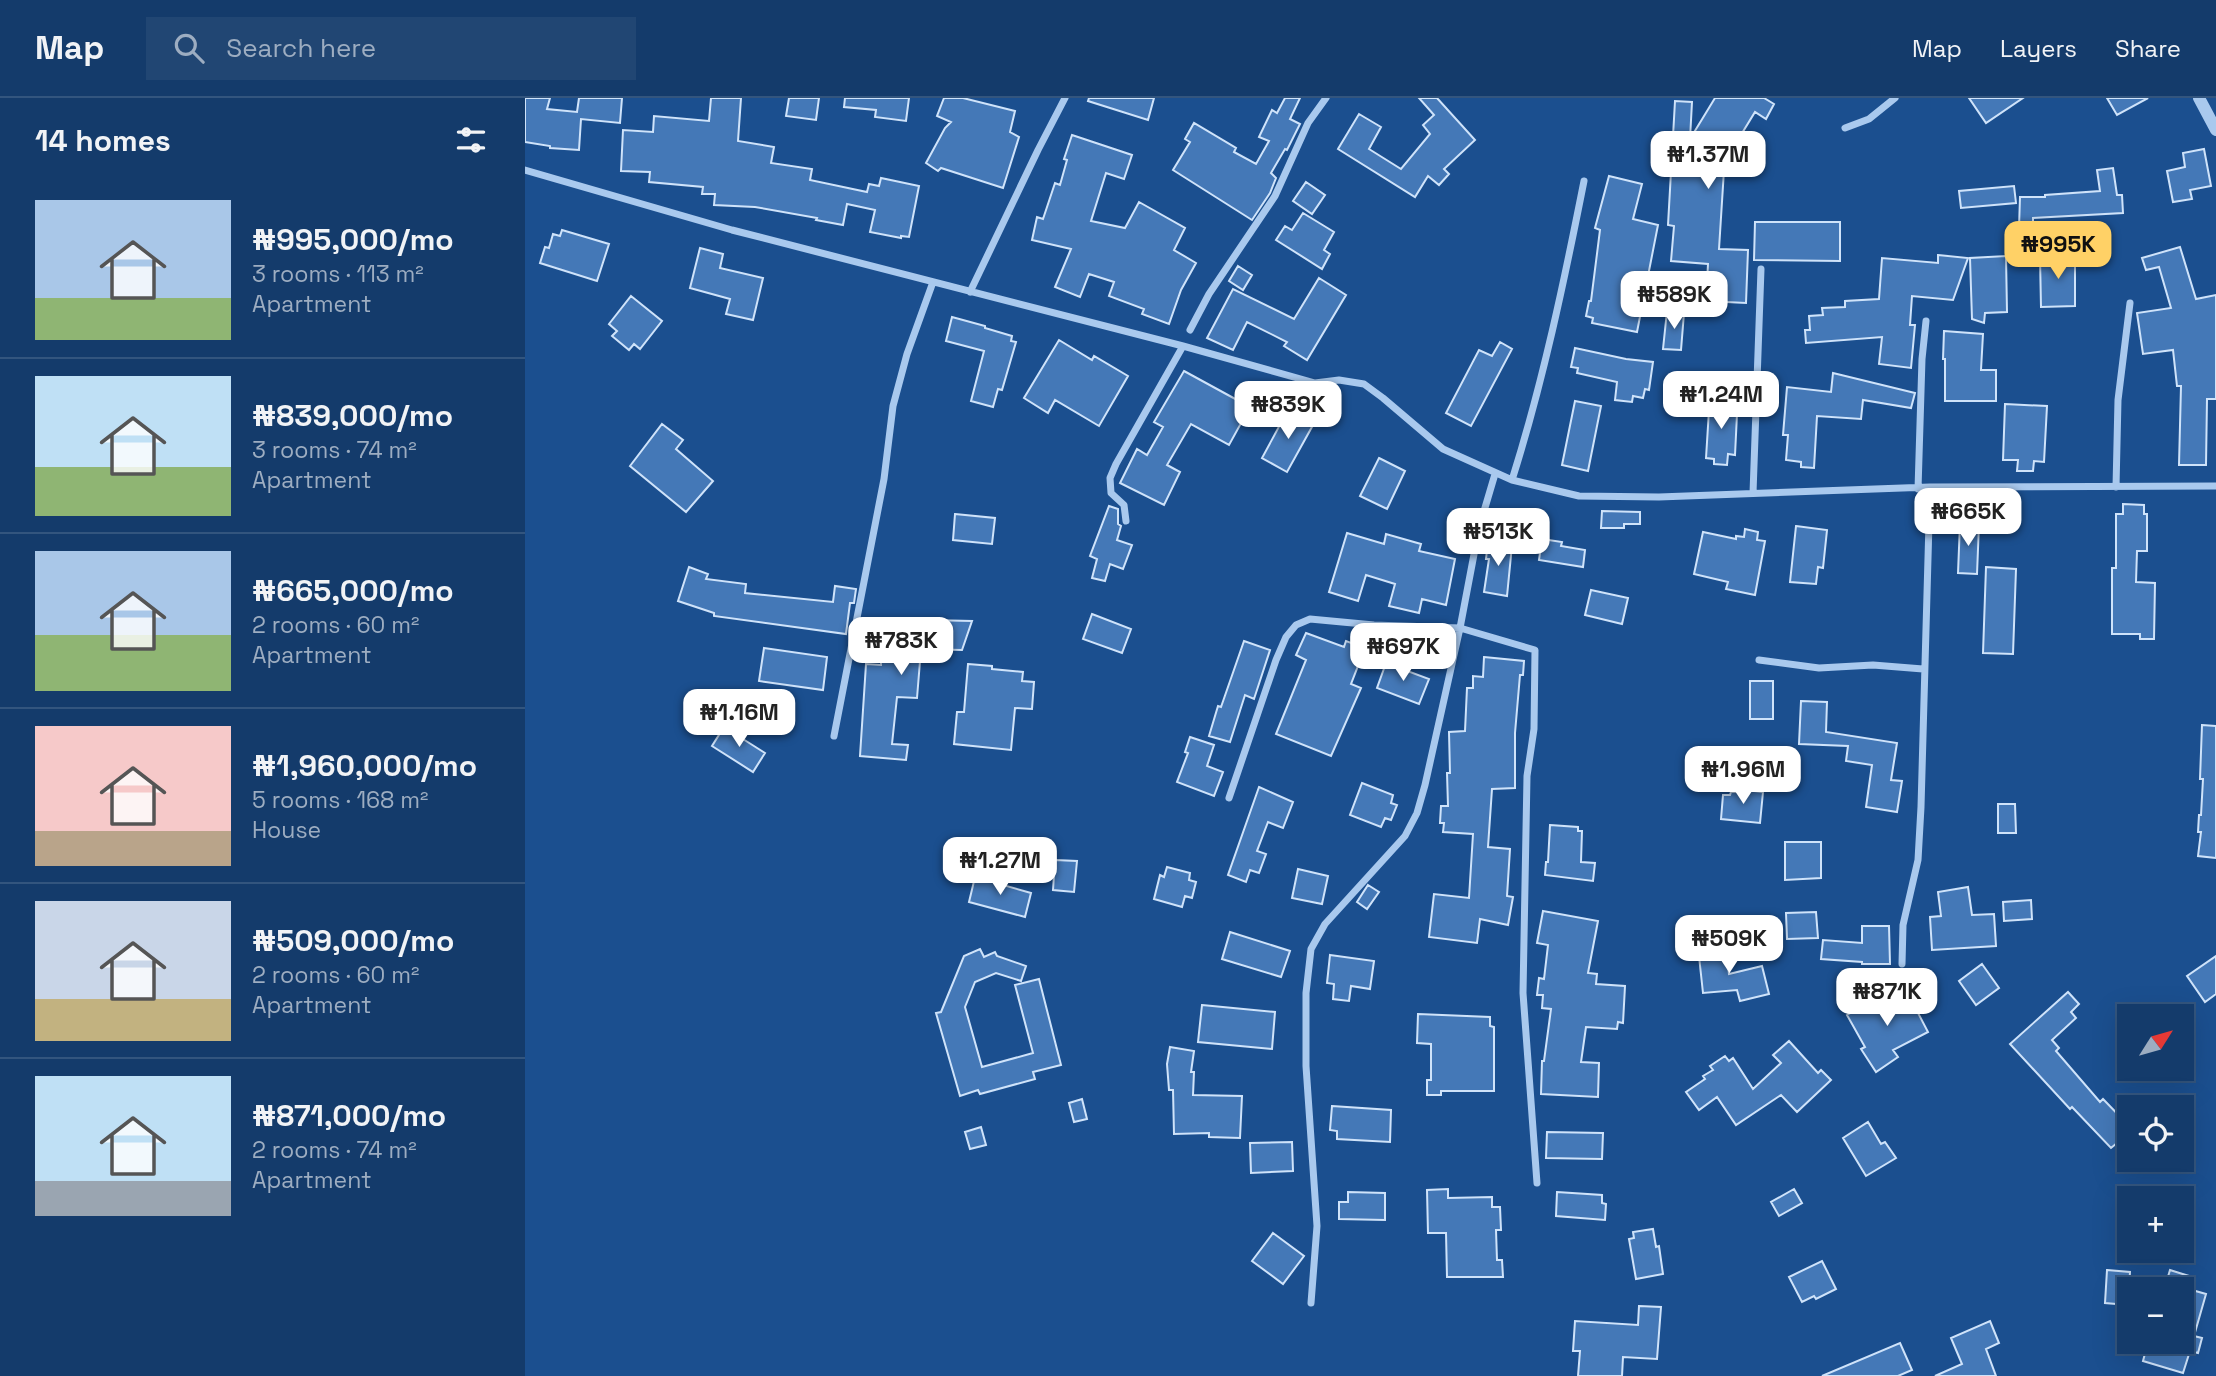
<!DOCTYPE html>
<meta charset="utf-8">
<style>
:root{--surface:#143b6b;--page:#214673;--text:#f1f3f6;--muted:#9dadc1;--line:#33557e;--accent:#ffd166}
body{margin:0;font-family:"Space Grotesk",sans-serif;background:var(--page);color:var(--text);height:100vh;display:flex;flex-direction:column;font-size:26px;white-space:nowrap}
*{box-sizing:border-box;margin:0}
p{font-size:23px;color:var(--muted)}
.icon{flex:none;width:38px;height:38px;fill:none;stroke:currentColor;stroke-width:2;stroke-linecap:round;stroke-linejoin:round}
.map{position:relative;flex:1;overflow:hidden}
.side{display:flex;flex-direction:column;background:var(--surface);width:525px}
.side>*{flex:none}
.needle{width:46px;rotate:53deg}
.fabs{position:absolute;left:1592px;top:906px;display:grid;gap:14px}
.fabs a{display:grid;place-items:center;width:77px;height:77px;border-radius:0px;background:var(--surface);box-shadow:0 7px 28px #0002,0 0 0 2px var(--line);font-size:35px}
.price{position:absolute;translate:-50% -60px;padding:0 16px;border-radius:14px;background:#fff;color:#222;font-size:23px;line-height:46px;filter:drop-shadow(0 2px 4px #0008)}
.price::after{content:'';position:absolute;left:50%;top:42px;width:21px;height:16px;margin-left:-10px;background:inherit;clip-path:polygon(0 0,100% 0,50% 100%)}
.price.current{background:var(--accent);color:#111}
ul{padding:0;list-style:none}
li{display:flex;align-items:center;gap:21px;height:175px;padding:0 35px}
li+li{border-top:2px solid var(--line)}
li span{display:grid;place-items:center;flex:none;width:196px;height:140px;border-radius:0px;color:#555}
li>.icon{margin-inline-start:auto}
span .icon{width:84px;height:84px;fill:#fffc;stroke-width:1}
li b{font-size:30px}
h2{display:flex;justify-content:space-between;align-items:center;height:84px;padding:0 35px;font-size:30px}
header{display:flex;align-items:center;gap:42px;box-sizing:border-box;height:98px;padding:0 35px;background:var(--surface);border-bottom:2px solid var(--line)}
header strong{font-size:33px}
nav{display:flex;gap:38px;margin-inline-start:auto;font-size:24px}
.search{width:490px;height:63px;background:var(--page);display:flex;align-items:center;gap:18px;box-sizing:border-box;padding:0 24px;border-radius:0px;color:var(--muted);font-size:26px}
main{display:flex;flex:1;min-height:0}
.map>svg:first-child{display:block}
.building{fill:#4478b7;stroke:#cfe3fa;stroke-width:2}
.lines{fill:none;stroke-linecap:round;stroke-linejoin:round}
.minor{stroke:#a9c9ee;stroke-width:7}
.tertiary{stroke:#a9c9ee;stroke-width:12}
</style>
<header>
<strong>Map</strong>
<div class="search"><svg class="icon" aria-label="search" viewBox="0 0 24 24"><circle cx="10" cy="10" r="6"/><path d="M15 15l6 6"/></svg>Search here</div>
<nav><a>Map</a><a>Layers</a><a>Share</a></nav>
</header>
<main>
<section class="side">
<h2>14 homes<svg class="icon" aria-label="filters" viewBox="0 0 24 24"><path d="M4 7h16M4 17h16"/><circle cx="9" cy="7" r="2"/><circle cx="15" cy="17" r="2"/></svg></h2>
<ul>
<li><span style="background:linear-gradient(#a9c7e8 70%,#8fb573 0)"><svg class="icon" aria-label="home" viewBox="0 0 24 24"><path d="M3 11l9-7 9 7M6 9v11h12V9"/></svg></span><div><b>₦995,000/mo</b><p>3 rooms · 113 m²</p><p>Apartment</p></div></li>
<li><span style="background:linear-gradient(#bfe0f5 65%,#8fb573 0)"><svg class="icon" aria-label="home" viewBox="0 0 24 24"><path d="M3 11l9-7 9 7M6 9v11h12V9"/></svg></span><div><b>₦839,000/mo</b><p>3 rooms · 74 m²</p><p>Apartment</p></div></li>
<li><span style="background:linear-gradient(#a9c7e8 60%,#8fb573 0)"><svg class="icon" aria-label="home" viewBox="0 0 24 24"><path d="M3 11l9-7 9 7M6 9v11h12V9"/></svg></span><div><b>₦665,000/mo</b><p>2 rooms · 60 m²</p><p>Apartment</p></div></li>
<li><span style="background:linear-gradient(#f6c9c9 75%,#b9a48a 0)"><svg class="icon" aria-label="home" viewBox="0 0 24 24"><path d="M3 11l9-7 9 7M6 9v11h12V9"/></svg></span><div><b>₦1,960,000/mo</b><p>5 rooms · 168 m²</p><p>House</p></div></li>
<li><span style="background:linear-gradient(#c9d6e8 70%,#c2b280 0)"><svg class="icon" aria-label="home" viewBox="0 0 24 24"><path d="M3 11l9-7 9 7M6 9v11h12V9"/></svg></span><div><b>₦509,000/mo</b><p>2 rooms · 60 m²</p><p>Apartment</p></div></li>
<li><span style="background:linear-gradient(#bfe0f5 75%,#9aa5b1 0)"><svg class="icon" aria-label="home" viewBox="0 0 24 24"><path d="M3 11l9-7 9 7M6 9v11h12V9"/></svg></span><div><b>₦871,000/mo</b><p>2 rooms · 74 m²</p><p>Apartment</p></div></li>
</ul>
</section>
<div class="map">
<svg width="1691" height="1278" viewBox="0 0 1691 1278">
<rect width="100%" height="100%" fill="#1b4f8f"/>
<path class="building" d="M0,0H25L22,11L52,14L54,0H97L95,25L56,21L54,52L25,50V48L0,44Z
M186,0H216L213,43L249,49L246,65L287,71L285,82L342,94L344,86L354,88L356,80L394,88L384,139L376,138V140L345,134L350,112L322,106L318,127L291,122L292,120L230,109L189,107L190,96H177L178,89L124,84L125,74L96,73L98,32L128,34L129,18L184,23Z
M264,0H294L291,22L261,18Z
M320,0H384L381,23L350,19L351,12L319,9Z
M419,0H438L490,13L485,34L494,39L478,90L416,70L413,73L401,65L420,30L426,24L412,18Z
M564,0H629L623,22L563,3Z
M760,0H775L765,21L775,26L762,52L760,51L746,75L751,80L745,95L727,122L648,72L665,44L660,41L669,25L711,50L709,54L731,66L744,43L734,39L747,12L752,15Z
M894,0H912L950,42L919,71L924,76L914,87L903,78L890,99L813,51L834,16L856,29L844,51L876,71L905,36L898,27L909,17Z
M1190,0H1239L1249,6L1241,21L1230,14L1208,50L1199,72L1194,151L1223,152L1221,205L1181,203L1183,166L1146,163L1149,128L1143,127L1150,3L1167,4L1165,41Z
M1444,0H1498L1461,25Z
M1582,0H1623L1592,17Z
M547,37L607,57L599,81L581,75L566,123L600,130L614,104L660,130L649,152L671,165L656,192L644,226L617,216L619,211L584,198L589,184L564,176L555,199L530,189L546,151L507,142L512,119L518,121L530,85L535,87L542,62L539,61Z
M1679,51L1686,88L1665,92L1667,101L1648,104L1642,73L1660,69L1658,55Z
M1588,70L1592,97H1597L1598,115L1508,120V160L1493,161L1495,99H1520V97L1575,93L1572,72Z
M1084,78L1117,86L1108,121L1133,127L1112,234L1067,225L1068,220L1061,218L1064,203H1066L1075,132L1070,130Z
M781,84L800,97L787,116L768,103Z
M1489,88L1491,105L1436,110L1434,93Z
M778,115L809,134L799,152L805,156L797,171L751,142L760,128L767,132Z
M1230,124H1315V163L1229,162Z
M37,132L84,146L72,183L15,165L20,149L24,150L28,136L35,138Z
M1655,149L1671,201L1691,197V301H1682L1681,367H1654L1656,288H1652L1648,252L1618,256L1612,215L1646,210L1634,169L1621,172L1617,160Z
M175,150L198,156L195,170L238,180L228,222L201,216L205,201L165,190Z
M1413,157L1443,160L1428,202L1387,198L1385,227H1390L1386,270L1354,266L1357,239L1281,245L1280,232H1285L1284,218L1298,217L1297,210L1320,209V203L1354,201L1357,160L1413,165Z
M1481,158L1482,214L1460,215L1459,225L1447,221L1445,160Z
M1550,158V208L1516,209L1515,159Z
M713,168L727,177L718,192L704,183Z
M794,180L821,197L782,262L759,248L762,244L722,224L708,252L682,240L708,191L769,221Z
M106,198L137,223L115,251L109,246L104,252L87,238L92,233L84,226Z
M1142,213L1159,215L1156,252L1138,251Z
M427,219L460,228V230L487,238L486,243L491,244L477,292L473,291L468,309L446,303L459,253L421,243Z
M1419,233L1458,236L1456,272H1471V303H1420V261H1418Z
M534,242L567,262L569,258L603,278L574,328L530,302L523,315L499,300Z
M975,244L987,251L946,328L921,315L954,252L967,258Z
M1050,250L1101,261L1128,264L1124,292L1120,291L1118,300L1108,298L1107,304L1090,302L1092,284L1052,275L1053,270L1046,269Z
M659,273L725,309L704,347L666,326L642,367L655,374L639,407L595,385L612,351L622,357L638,329L629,324Z
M1308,275L1390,295L1386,310L1338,302L1336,321L1292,318L1289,370L1276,369V364L1261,362L1263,337H1258L1262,289L1306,294Z
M1185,296L1202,298L1200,316H1212L1210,357L1203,356L1202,367L1189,366V361L1181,360Z
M1050,303L1076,308L1063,373L1037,367Z
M1480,306L1522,308L1519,364L1509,363L1508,373H1492L1493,362H1478Z
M763,312L788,327L762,374L737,360Z
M137,326L158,342L151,351L188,383L161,414L105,368Z
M854,360L880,373L862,411L835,398Z
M1598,406L1619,407V416H1622V453H1612L1611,484L1630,485L1629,541H1615V536H1587V470H1591V416H1598Z
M584,408L593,411V426L596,428L592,442L607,447L598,471L585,466L580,483L567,480L572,461L565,458Z
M1077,413L1115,414V426H1099V430H1076Z
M430,416L470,420L467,446L428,442Z
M1435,425L1454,426L1452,476L1433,475Z
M1271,428L1302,432L1298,470L1293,469L1291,486L1265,484Z
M1220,431L1233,434L1232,442L1240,443L1230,497L1201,491L1203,484L1169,476L1178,434L1211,441V438L1219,439Z
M822,435L859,446L861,436L896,446L894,453L930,461L921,507L897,501L894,515L864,508L870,486L841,477L833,503L804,494Z
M1017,441L1037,444L1036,448L1060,452L1058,469L1014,462Z
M963,444L987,447L982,498L959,494L964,461H961Z
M164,469L183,476L181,481L221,486L220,495L308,504L310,488L331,491L329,505H325L321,536L189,518V515L153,503Z
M1461,469L1491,471L1488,556L1458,555Z
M1066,492L1103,500L1097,526L1060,517Z
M567,516L606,531L597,555L558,541Z
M357,521L447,523L437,552L396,551L392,600L372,599L367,646L383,647L381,662L335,658L341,566L356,567Z
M781,535L819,549L821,543L840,550L826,586L836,590L806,658L751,636L781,562L771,557Z
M719,543L745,552L729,601L720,597L705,644L684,638L693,608L696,609Z
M239,550L302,559L298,592L234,583Z
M959,559L999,563L998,577H995L990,635V690L967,691L963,749L985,751L982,798L988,799L983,827L955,821L952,845L904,839L909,796L944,800L948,736L918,734L919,725H915L916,708H923L922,675H925L924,634L940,633L942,590H948V578L958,579Z
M861,565L904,581L894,606L852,590Z
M443,566L467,568V571L498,574L497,583L509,584L507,611L490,610L486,652L429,646L432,614H439Z
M1225,583H1248V621H1225Z
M1276,603L1302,604L1301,634L1372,645L1366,682L1377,683L1372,714L1341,709L1347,667L1321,663L1323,648L1274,646Z
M1677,627L1691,628V760L1673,758L1676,734H1673L1674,717H1676L1678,681H1675Z
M199,629L240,655L228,674L187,648Z
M665,639L689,647L682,668L698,674L689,698L652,684L663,655L660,654Z
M837,685L868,697L866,705L872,707L866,722L860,720L856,729L825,717Z
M734,689L768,704L758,730L743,724L732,753L741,756L734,775L725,772L721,784L703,777Z
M1211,691L1238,694L1235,725L1196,721L1198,697H1205L1206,694H1211Z
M1473,706H1490L1491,735H1473Z
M1025,727L1053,729V733H1057L1056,764L1070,765L1068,783L1020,777L1021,764H1023Z
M1260,744H1296V780L1260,782Z
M530,762L552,763L549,794L528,792Z
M642,769L665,775L664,782L671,784L667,800L660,798L657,809L629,801L635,777L639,779Z
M773,771L803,778L797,806L767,800Z
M450,779L506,795L500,819L444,804Z
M843,787L854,794L842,811L832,804Z
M1443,789L1447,817L1469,816L1471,848L1407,852L1405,819L1416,818L1413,794Z
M1506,802L1507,821L1479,823L1478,804Z
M1018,813L1073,823L1063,875L1072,876L1071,886L1100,888L1098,925L1093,924L1092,931L1061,929L1056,964L1074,965L1073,999L1016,996L1017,963H1019L1026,911L1017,910L1018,897H1012L1014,880L1019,881L1023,847L1012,845Z
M1291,814L1293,840L1262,841L1261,815Z
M1337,828H1364L1365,866H1337V864L1296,861L1298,842L1337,845Z
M705,834L765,853L756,879L697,861Z
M1201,847L1204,876L1237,868L1244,896L1215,903L1212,892L1178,895L1173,849Z
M455,851L459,859L470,854L472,858L501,868L496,883L471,875L450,884L440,909L457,969L508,955L490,887L514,881L536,967L508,974L510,981L455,996L453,992L435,998L411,915L416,914L439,858Z
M805,857L849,863L845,891L826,888L824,903L808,901L809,886L802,885Z
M1691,858V896L1680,904L1662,878Z
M1457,866L1474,890L1451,907L1434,883Z
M1381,892L1403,934L1368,952L1373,959L1351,974L1336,951L1340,949L1322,917L1339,907L1342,912Z
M1543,894L1554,906L1546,914L1551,920L1527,942L1534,950L1531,953L1575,1004L1578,1001L1605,1029V1053L1592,1045L1586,1050L1547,1009L1545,1011L1485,946Z
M677,907L750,914L747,951L673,944Z
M893,916L965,919V928L969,929V993H916V997H902V982H906V946L892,945Z
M1264,943L1293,975L1296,972L1306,982L1272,1014L1256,997L1211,1027L1192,999L1174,1012L1161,994L1180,981L1178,978L1188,972L1185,968L1200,958L1204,963L1208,960L1228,991L1256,965L1248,957Z
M645,949L669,953L666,974H669L668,997L717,998L715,1040L684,1039V1035L649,1036L648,992H644L642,966Z
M557,1001L562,1021L549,1024L544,1005Z
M807,1008L866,1012L865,1044L812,1041V1033L805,1032Z
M1343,1024L1356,1046L1360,1044L1371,1060L1341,1078L1318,1040Z
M456,1029L461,1047L445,1051L440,1034Z
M1022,1034L1078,1035L1077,1061L1021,1060Z
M767,1044L768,1073L726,1075L725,1045Z
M923,1091V1100L967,1099V1109H975L976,1132H971L972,1162H977L978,1179H922L921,1135H903L902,1092Z
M1269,1091L1277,1105L1254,1118L1246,1104Z
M823,1094L860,1095V1122L814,1121V1104H823Z
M1032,1094L1077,1097V1105L1081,1106L1080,1122L1031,1118Z
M1128,1131L1131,1149L1134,1148L1138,1176L1111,1181L1104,1141L1109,1140L1108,1134Z
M748,1135L779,1158L758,1186L727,1163Z
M1297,1163L1311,1191L1291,1201L1289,1198L1277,1204L1264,1179Z
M1582,1172L1605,1174L1603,1207L1580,1205Z
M1645,1172L1664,1178L1660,1190L1681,1196L1669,1238L1677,1240L1673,1255L1665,1253L1658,1275L1618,1263L1623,1244H1657V1192H1639Z
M1114,1208L1136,1209L1132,1261L1098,1259L1097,1278H1053L1055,1253H1048L1050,1223L1113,1227Z
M1465,1223L1474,1245L1461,1251L1471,1278H1410L1437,1266L1426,1240Z
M1375,1245L1387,1272L1373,1278H1297Z"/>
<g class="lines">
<path class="minor" d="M1320,30L1344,21L1370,0
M0,72L207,132L658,248L790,285L814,282L839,286L858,300L918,351L987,382L1054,398L1134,399L1405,389L1691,388
M445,194L513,52L540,0
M665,232L684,196L750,98L783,25L801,0
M987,382C1018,284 1039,184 1059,83
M1591,389L1593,302L1605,205
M1393,391L1397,261L1401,223
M1228,395L1236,171
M601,423L599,407L586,395L585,380L591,366L658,248
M1234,562L1294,570L1348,567L1398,571
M309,638L359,381L368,308L382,256L408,184
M704,700L751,562L761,539L771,527L785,521L849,527L935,530L1010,552L1009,631L1002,678L998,895L1012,1085
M1377,866L1378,827L1393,762L1396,709L1405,389
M786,1205L792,1128L781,968V895L786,851L800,826L880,738L892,715L900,687L935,530L954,430L970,376"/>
<path class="tertiary" d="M1674,0L1691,32"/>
</g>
</svg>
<div class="fabs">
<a><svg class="needle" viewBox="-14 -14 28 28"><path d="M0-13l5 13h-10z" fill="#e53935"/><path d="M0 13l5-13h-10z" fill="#9dadc1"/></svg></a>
<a><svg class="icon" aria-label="locate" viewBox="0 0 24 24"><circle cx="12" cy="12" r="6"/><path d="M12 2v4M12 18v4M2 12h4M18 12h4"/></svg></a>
<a>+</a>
<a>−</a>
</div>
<b class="price" style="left:1183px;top:93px">₦1.37M</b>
<b class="price current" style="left:1533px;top:183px">₦995K</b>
<b class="price" style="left:1149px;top:233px">₦589K</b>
<b class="price" style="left:1196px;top:333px">₦1.24M</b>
<b class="price" style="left:763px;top:343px">₦839K</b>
<b class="price" style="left:1443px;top:450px">₦665K</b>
<b class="price" style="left:973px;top:470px">₦513K</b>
<b class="price" style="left:376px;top:579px">₦783K</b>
<b class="price" style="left:878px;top:585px">₦697K</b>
<b class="price" style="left:214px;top:651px">₦1.16M</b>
<b class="price" style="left:1218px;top:708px">₦1.96M</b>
<b class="price" style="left:475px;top:799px">₦1.27M</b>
<b class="price" style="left:1204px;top:877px">₦509K</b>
<b class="price" style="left:1362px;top:930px">₦871K</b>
</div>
</main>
